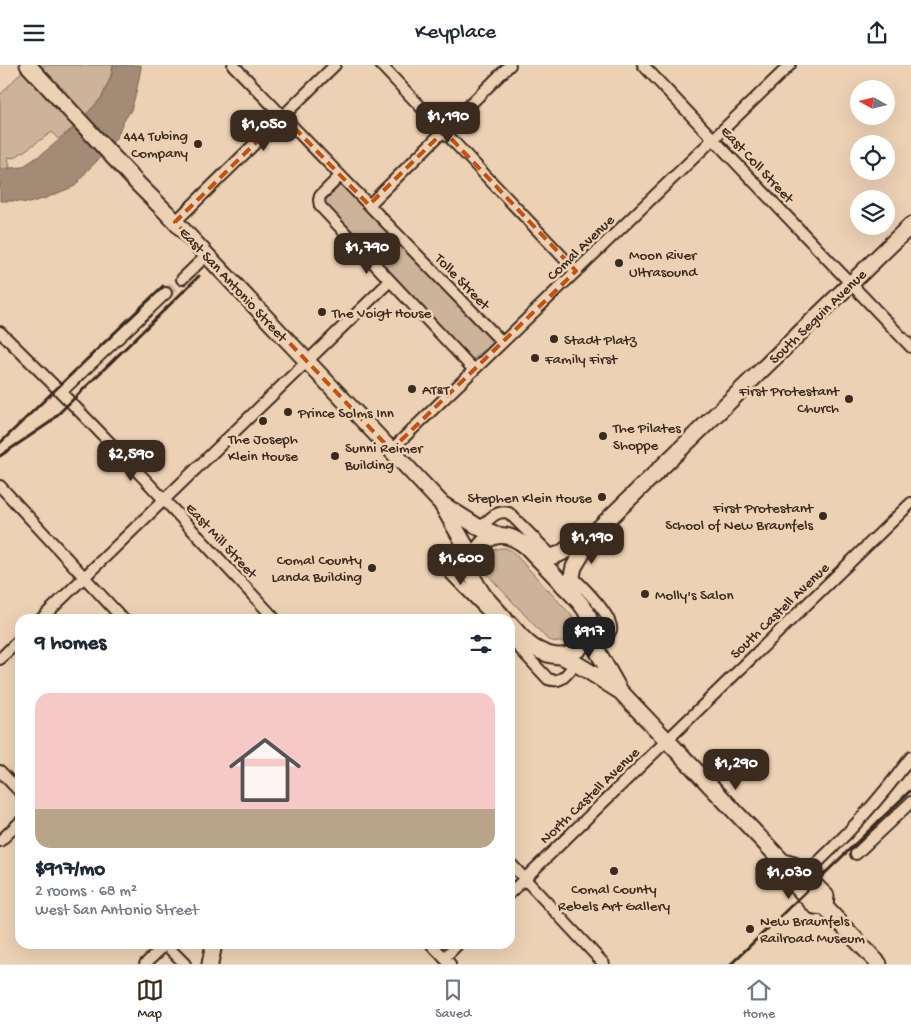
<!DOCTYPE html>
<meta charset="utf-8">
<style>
:root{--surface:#fff;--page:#f6f6f7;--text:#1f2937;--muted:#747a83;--line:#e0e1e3;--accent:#3b2a1e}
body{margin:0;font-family:"Gochi Hand",sans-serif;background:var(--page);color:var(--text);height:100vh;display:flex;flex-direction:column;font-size:19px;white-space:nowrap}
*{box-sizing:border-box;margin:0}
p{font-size:16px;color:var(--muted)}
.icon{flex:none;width:28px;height:28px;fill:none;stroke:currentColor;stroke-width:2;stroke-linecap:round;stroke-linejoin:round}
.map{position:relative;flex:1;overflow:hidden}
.drawer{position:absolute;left:15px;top:549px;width:500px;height:335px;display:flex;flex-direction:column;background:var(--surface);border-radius:15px;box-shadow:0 5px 20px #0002}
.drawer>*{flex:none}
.needle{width:32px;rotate:278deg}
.fabs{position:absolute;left:850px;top:15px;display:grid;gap:10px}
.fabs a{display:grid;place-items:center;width:45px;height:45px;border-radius:50%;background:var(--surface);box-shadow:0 5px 20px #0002;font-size:25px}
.price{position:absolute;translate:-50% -42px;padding:0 11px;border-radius:10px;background:var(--accent);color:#fff;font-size:16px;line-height:32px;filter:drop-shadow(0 1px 2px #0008)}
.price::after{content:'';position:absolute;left:50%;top:30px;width:15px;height:11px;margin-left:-8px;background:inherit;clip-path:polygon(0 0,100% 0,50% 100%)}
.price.current{background:#222;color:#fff}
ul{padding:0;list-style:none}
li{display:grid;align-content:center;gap:10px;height:265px;padding:0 20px}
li+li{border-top:1px solid var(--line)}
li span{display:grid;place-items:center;height:155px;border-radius:15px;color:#555}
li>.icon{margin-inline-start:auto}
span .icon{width:90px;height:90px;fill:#fffc;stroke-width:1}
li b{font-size:21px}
h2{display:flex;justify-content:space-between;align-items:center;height:60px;padding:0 20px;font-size:21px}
header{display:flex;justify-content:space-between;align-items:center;height:65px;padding:0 20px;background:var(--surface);font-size:22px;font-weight:600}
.menu{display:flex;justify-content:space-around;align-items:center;height:70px;border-top:1px solid var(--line);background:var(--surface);font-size:14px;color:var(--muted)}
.menu a{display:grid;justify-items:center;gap:2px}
.menu .current{color:var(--accent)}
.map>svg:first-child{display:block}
.green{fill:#ccb399;stroke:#846e5c}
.water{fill:#a38b74;stroke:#796452}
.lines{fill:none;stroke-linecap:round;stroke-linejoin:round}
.street-tunnel{stroke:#c9b096;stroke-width:10;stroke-dasharray:10 5;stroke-linecap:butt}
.street-casing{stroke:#3b2a1e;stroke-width:14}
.secondary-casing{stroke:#3b2a1e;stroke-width:19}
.street{stroke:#edd1b4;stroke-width:10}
.secondary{stroke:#edd1b4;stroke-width:15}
.rail{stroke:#3b2a1e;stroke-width:3}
.marked{fill:none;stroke:#c55010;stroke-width:4;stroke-dasharray:10 6;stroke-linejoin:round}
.poi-dot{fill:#3b2a1e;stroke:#edd1b4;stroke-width:2}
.labels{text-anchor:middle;stroke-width:5;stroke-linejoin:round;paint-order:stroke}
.poi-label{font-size:15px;fill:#3b2a1e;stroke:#edd1b4;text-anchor:start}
.street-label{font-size:15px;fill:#3b2a1e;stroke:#edd1b4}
</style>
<header><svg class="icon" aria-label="menu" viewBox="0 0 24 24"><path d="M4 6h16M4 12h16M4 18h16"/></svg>Keyplace<svg class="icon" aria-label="share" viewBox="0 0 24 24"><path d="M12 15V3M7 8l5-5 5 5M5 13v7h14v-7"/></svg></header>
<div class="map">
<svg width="911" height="899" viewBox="0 0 911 899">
<rect width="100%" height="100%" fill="#edd1b4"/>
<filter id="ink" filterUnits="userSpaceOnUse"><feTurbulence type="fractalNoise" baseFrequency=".02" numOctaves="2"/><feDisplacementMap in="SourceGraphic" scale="10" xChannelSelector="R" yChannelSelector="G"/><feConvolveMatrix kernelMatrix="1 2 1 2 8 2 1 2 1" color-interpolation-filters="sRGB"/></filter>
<g filter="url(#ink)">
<path class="green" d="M28,0H113C109,33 84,56 58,74L52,67L14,93L8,92L10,103L0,104V30Z
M343,120L490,274L491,277L490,280L474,294H470L326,142L324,138L325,136L340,121Z
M501,483H506L512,486L572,551C581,571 566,583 547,574L487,509C482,496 487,485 501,483Z"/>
<path class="water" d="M113,0H141V3L136,28L131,45L122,59L117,72L104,89L87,106L75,121L46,133L29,138L14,136H0V104L22,102L42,89L75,62L102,32L112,9Z"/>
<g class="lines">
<path class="street-tunnel" d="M166,228L182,214"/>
<defs>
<path id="street" d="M233,0L502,277
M381,0L576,206
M643,0L911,282
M340,111L320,131L319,135L320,141L474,305
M369,140L510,0
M175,157L335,0
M182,214L207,190
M0,267C95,359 185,457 275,554
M61,327L166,228
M391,385L790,0
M0,421L123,554
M480,463C489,455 496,444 509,448L553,492
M465,479C456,486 445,493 447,505L489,548
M572,511C581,520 614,552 611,565C609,572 601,577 595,582
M41,554L390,216
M510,573L548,614C563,619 567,608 576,598
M0,594L20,574
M0,706L20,727
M0,776L20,757
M856,789L911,737
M510,798L604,899
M805,809C844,774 880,734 911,692
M510,828L911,438
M165,879L185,899
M431,879L450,899
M444,893L458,879
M145,899L166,879"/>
<path id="secondary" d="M28,0L139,120L167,148L441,438L469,487L472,511L477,520L484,531L505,554
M442,439L480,463L498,470
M527,482C532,485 538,490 545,491C557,494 567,484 576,477C582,473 588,471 594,468L911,160
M471,498C482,470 502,461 527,482C539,495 552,507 564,521C572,529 583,539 588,550C595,568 580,591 560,591C553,591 544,588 538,585C527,580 518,568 510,559
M574,531L572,511L574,502L594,468
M589,566L599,589L620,626L783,797L794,800L826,831L825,842
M561,591C582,600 598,613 618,625
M783,797L784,808L815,841L825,842L879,899
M210,899L214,879"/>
</defs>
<use href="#street" class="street-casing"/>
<use href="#secondary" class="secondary-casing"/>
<use href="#street" class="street"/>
<use href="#secondary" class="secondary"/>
<path class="rail" d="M0,378L163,221
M0,391L49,358L199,211
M731,899L911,725"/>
</g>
</g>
<path class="marked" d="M283,51L369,140L444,66L576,206L391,385L175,157Z"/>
<g class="poi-dot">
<circle cx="198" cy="79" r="5"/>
<circle cx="619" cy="198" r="5"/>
<circle cx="322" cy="247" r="5"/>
<circle cx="554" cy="274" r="5"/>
<circle cx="535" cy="293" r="5"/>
<circle cx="412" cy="324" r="5"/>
<circle cx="849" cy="334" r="5"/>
<circle cx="288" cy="347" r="5"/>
<circle cx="263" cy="356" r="5"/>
<circle cx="603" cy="371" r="5"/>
<circle cx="335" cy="391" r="5"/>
<circle cx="602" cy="432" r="5"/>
<circle cx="823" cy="451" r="5"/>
<circle cx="372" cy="503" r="5"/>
<circle cx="645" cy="529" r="5"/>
<circle cx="614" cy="806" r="5"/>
<circle cx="750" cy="864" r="5"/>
</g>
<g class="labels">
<g class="poi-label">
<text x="188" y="75" text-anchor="end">444 Tubing<tspan x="188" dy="17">Company</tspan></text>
<text x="629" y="194">Moon River<tspan x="629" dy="17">Ultrasound</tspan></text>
<text x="332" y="252">The Voigt House</text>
<text x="564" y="279">Stadt Platz</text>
<text x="545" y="298">Family First</text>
<text x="422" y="329">AT&amp;T</text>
<text x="839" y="330" text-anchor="end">First Protestant<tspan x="839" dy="17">Church</tspan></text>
<text x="298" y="352">Prince Solms Inn</text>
<text x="613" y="367">The Pilates<tspan x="613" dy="17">Shoppe</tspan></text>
<text x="263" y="378" text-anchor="middle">The Joseph<tspan x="263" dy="17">Klein House</tspan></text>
<text x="345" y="387">Sunni Reimer<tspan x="345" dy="17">Building</tspan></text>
<text x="592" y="437" text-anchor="end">Stephen Klein House</text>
<text x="813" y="447" text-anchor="end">First Protestant<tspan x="813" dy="17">School of New Braunfels</tspan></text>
<text x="362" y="499" text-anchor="end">Comal County<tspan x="362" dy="17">Landa Building</tspan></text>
<text x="655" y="534">Molly's Salon</text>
<text x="614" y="828" text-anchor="middle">Comal County<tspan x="614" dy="17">Rebels Art Gallery</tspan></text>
<text x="760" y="860">New Braunfels<tspan x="760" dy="17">Railroad Museum</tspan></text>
</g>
<g class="street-label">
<text transform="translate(758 99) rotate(47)" y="5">East Coll Street</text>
<text transform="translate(580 182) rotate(-44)" y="5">Comal Avenue</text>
<text transform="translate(463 216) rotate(46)" y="5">Tolle Street</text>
<text transform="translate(234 219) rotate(47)" y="5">East San Antonio Street</text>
<text transform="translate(817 251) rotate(-44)" y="5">South Seguin Avenue</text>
<text transform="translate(222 475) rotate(47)" y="5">East Mill Street</text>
<text transform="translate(779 545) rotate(-44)" y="5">South Castell Avenue</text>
<text transform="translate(589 730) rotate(-44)" y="5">North Castell Avenue</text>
</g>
</g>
</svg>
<div class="fabs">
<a><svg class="needle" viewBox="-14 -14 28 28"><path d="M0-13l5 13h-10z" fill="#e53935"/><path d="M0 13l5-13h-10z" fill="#747a83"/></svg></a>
<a><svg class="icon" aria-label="locate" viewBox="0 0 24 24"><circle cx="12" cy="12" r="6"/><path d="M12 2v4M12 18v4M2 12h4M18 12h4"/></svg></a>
<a><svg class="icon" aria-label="layers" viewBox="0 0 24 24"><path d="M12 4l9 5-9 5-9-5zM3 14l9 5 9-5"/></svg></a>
</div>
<b class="price" style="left:448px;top:79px">$1,190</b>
<b class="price" style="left:264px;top:87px">$1,050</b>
<b class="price" style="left:367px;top:210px">$1,790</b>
<b class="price" style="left:131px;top:417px">$2,590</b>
<b class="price" style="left:592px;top:500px">$1,190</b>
<b class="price" style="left:461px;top:521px">$1,600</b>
<b class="price current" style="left:589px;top:594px">$917</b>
<b class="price" style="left:736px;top:726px">$1,290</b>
<b class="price" style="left:789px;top:835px">$1,030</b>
<section class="drawer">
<h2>9 homes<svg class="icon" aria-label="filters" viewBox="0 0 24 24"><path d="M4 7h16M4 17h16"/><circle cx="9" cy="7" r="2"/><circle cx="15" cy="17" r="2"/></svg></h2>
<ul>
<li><span style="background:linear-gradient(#f6c9c9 75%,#b9a48a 0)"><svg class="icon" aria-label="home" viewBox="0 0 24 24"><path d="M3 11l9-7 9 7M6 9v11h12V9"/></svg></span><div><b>$917/mo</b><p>2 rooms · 68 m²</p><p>West San Antonio Street</p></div></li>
</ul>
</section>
</div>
<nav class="menu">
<a class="current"><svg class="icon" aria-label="map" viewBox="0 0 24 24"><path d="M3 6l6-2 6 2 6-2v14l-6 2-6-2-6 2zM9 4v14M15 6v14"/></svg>Map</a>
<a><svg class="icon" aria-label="saved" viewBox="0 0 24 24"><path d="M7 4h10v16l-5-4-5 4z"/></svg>Saved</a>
<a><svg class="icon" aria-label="home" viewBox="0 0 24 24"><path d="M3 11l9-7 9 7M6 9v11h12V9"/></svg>Home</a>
</nav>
